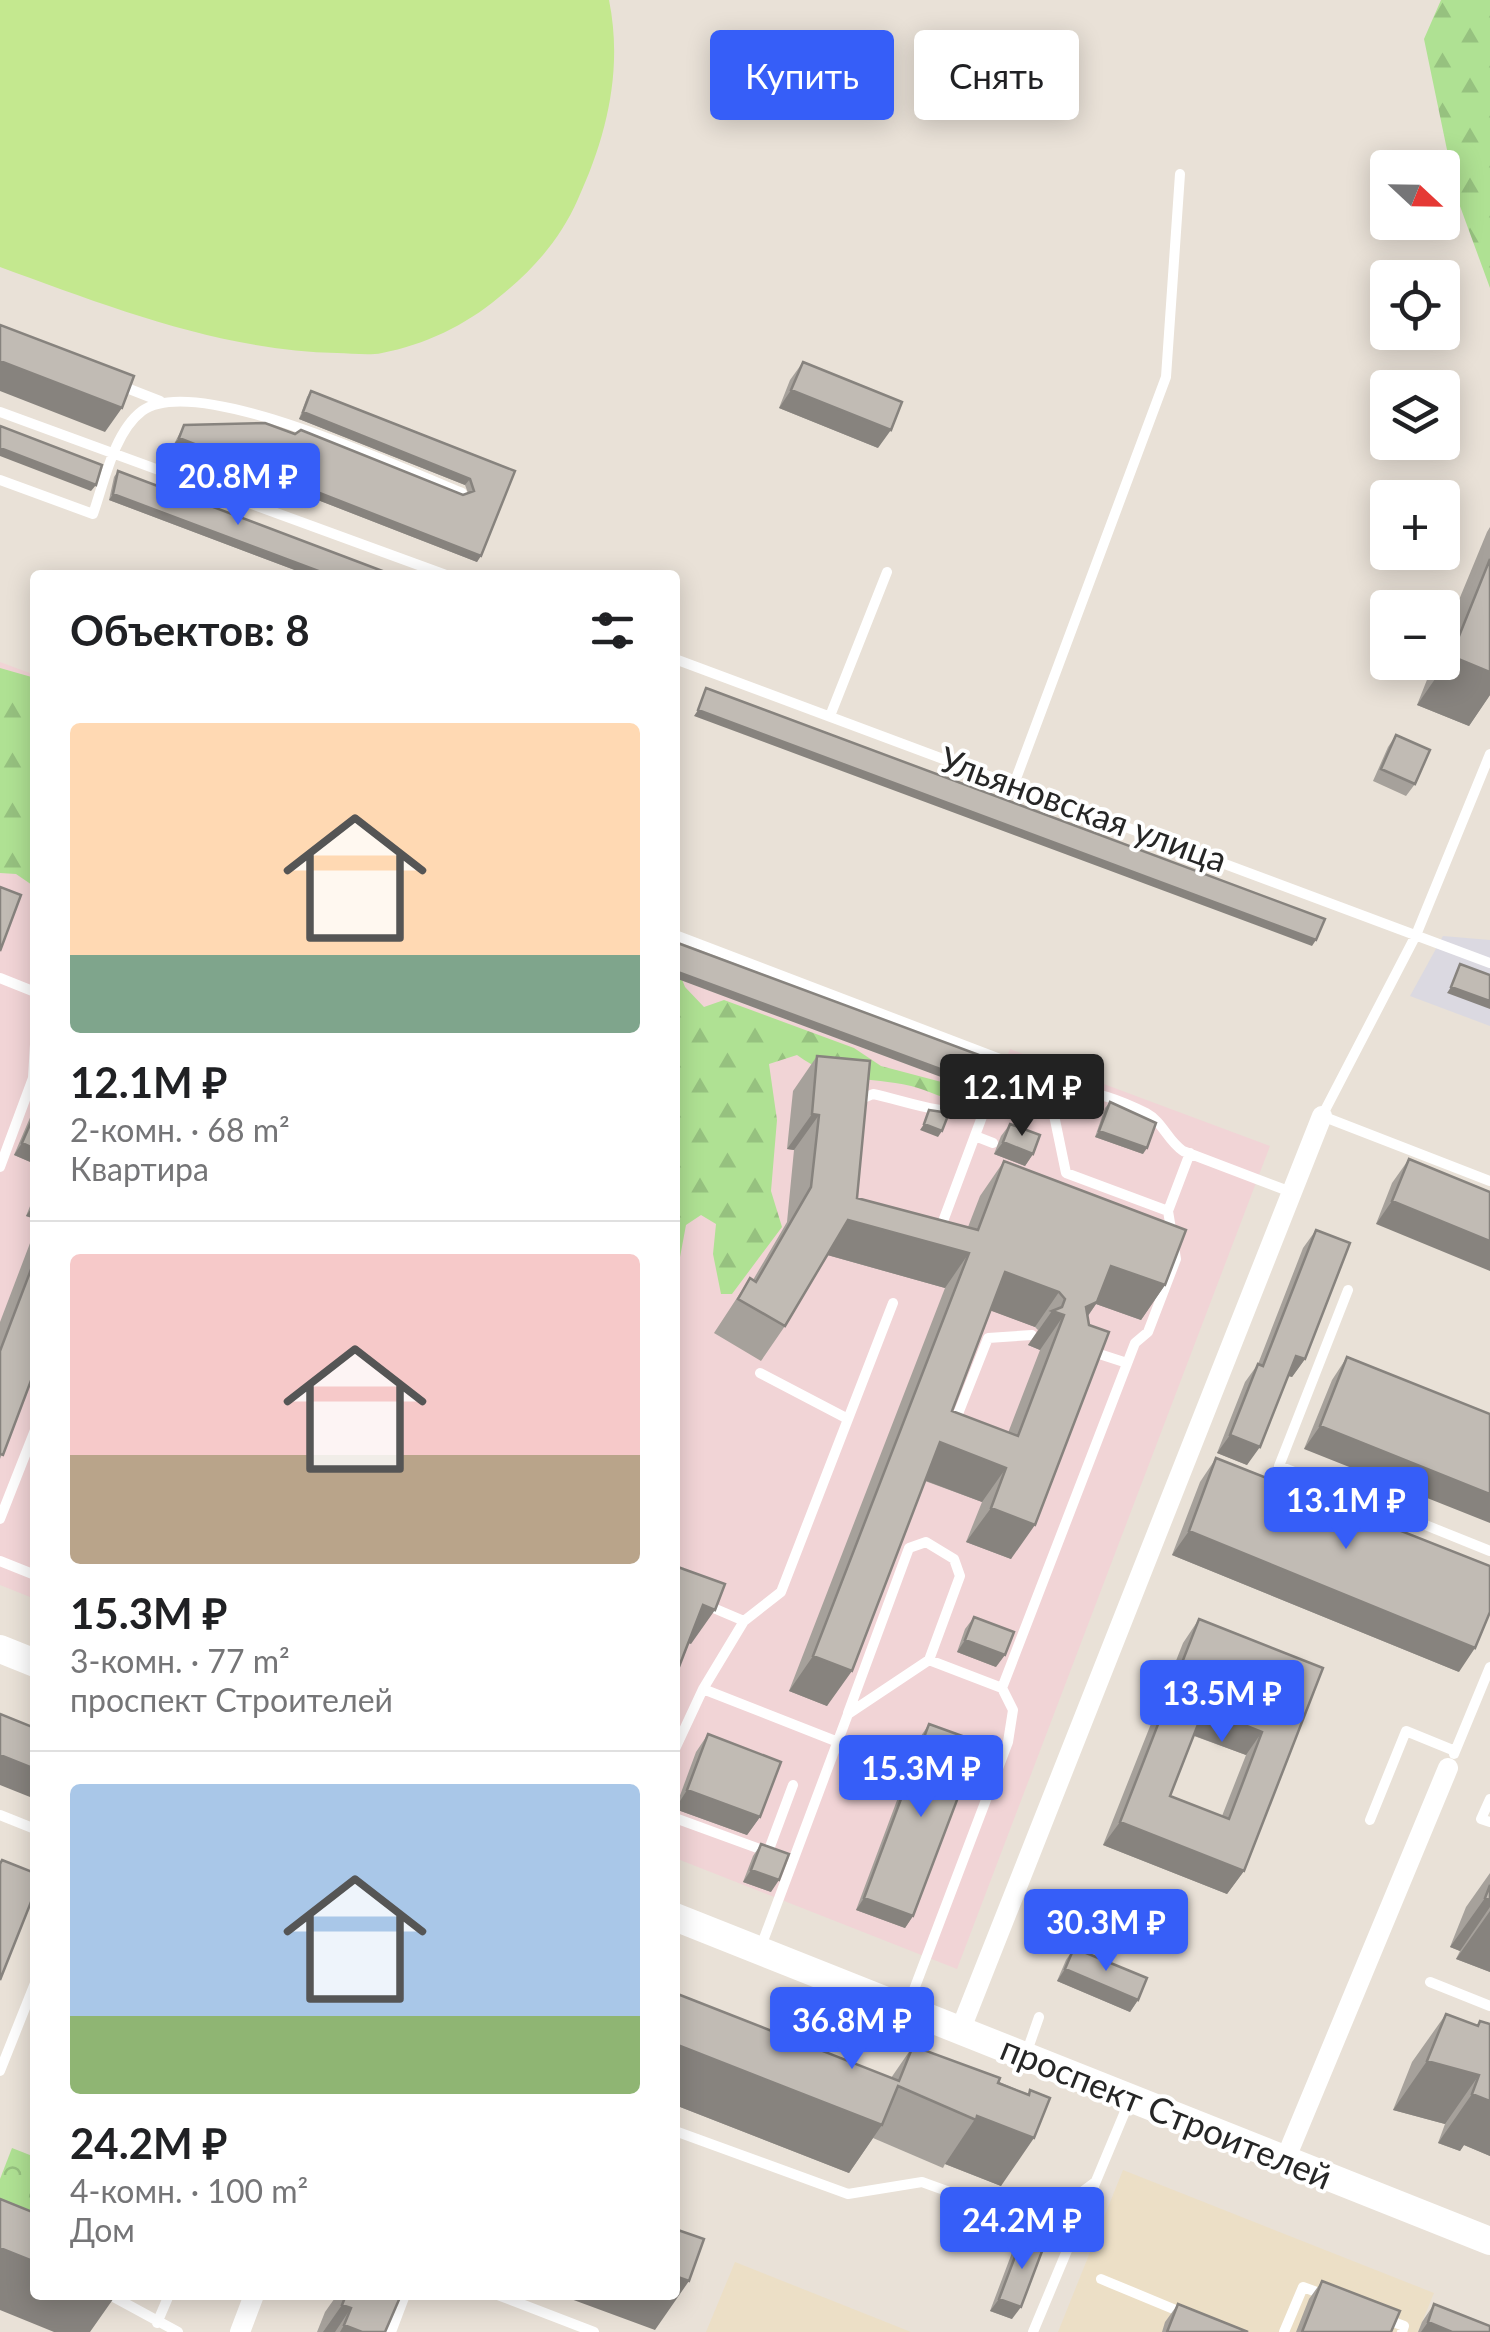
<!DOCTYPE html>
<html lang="ru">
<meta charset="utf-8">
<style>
:root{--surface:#fff;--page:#f6f6f6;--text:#202124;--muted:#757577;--line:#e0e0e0;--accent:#365ef8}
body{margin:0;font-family:Lato,sans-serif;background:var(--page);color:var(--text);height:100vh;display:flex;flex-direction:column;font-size:38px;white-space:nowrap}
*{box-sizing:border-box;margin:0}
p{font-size:32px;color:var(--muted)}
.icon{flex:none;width:55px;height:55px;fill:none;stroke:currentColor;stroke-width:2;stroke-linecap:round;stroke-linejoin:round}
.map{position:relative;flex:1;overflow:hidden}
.panel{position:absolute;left:30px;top:570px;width:650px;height:1730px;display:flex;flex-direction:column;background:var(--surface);border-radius:10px;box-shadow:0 5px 25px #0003}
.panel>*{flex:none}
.top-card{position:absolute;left:710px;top:30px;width:630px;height:90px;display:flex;gap:20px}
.needle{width:65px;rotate:112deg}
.buttons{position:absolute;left:1370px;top:150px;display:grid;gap:20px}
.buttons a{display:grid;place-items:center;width:90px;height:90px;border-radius:10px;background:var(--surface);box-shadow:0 5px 25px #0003;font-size:50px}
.price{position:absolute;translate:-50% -85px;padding:0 22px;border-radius:10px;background:var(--accent);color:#fff;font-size:32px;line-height:65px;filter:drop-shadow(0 2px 5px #0008)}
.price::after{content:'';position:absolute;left:50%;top:60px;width:30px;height:22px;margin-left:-15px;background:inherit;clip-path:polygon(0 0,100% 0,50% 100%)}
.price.active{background:#222;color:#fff}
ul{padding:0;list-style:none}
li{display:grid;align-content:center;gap:20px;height:530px;padding:0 40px}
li+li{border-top:2px solid var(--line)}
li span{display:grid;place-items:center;height:310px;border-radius:10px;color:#555}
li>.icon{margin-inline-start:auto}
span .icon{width:180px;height:180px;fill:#fffc;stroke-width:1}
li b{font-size:42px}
h2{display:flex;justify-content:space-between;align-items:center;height:120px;padding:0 40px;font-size:42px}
.chip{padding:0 35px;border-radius:10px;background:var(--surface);box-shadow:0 5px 25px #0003;font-size:35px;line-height:90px}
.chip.active{background:var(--accent);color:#fff}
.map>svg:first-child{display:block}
.industrial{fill:#dbd9e1}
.education{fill:#ecdfc6}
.medical{fill:#f1d4d6}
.forest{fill:url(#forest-firs)}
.park{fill:url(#park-crowns)}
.pitch{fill:#c4e88f}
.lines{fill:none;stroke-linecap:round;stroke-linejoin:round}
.lane{stroke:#fff;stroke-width:10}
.street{stroke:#fff;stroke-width:20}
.secondary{stroke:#fff;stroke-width:28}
.wall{fill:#a6a19b;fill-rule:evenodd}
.shaded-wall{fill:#87837e}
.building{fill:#c1bbb4;stroke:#87837e;stroke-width:2.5;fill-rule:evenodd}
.labels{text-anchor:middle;stroke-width:8;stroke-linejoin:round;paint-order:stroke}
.street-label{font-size:35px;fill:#262626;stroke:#fff}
</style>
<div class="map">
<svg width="1490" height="2332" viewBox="0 0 1490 2332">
<defs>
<pattern id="forest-firs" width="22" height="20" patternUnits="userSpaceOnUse" patternTransform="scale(2.5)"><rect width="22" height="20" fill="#afe193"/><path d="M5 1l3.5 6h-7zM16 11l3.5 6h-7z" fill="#96c17f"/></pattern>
<pattern id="park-crowns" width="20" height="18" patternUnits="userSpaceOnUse" patternTransform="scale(2.5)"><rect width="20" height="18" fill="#afe193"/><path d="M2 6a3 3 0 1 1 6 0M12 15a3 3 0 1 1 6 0" fill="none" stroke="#96c17f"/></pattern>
</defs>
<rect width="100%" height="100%" fill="#e9e1d7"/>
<path class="industrial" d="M1443,936L1490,940V1026L1410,996Z"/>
<path class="education" d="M1123,2170L1434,2293L1418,2332H1058Z
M735,2262L911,2332H706Z"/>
<path class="medical" d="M0,662L35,675V1599L0,1585Z
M675,978L992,1096L1010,1049L1270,1146L957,1969L675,1858Z"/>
<path class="forest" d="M1441,0H1490V288L1457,198L1424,39Z
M0,668L35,678V887L16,874L0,873Z
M679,972L685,987L704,1007L724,1000L854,1048L881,1066L968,1089L965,1103C945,1100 930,1091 911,1086C868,1076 836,1084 797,1055L769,1064L777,1120L771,1191L782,1227L732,1294H721L713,1254L716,1224L701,1215L686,1225L675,1284V973Z"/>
<path class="park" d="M12,2148L35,2157V2223L0,2210V2179Z"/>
<path class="pitch" d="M0,0H609C623,69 607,136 578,199C560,240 533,270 498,298C466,325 424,345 382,353C368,356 351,353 337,353C222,351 107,306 0,267Z"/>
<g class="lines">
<path class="lane" d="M119,385L160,401
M0,412L446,575
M0,480L93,514C104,483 114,432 142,411C196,371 402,469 462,493
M675,659L1490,963
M830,716L887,572
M1490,754L1416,935L1322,1116L1490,1181
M1014,784L1166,377L1180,174
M675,935L1071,1086
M0,978L35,992
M1049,1091L1066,1173L1168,1211
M859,1100L873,1094C903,1100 942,1116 973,1110C1050,1096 1066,1073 1146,1113C1163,1122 1167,1140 1183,1151L1291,1192
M975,1136L993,1143
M0,1167L33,1078L35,1044
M939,1232L986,1106
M1348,1290L1279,1466L1490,1551
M1090,1351L1127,1363
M760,1373L848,1419
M954,1424L988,1338L1032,1335
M0,1519L35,1430
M0,1561L35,1575
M704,1604L744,1621
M703,1689L838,1742
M848,1713L909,1548L926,1542L954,1559L960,1576L929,1660
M675,1749L703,1689L744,1621L781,1592L893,1303
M1454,1754L1490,1667
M1490,1799L1481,1819L1490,1822
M0,1815L35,1829
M675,1818L768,1852
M1370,1820L1406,1731L1455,1751
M768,1852L793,1785
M760,1949L848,1714L929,1660L1002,1688L1135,1343L1148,1332L1176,1259L1168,1211L1190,1153
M1430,1982L1490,2006
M907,2008L1008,1742L1013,1710L1002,1688
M1026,2054L1039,2017
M0,2071L35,1983
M675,2131L848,2194L922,2182L1021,2218L1055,2212L1094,2183
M1101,2279L1183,2313
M110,2295L178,2332
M498,2295L594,2332
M1383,2318L1404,2326L1402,2332
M157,2323L169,2295
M391,2332L405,2295
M1033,2332L1129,2102
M1284,2332L1303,2287L1325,2295"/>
<path class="street" d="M960,2031L1322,1116
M1285,2160L1448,1768
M240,2332L254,2295"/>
<path class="secondary" d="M0,1649L35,1663
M675,1917L1490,2241"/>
</g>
<path class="wall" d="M803,362L878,448L779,408L790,380Z
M311,391L515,471L477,562L174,444L184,425L463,495L468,493L465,485L299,419L307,397Z
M118,471L393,575H308L109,500L114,477Z
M1490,527V695L1469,726L1417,705L1434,662H1442V641L1487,532Z
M1396,735L1415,784L1406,796L1373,781L1388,747Z
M817,1056L857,1198L968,1227L980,1196L1004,1161L1165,1285L1141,1320L1096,1304L1088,1316L1011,1559L966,1542L982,1502L925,1481L827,1706L789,1691L945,1288L827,1255L785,1326L761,1361L714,1333L750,1278L753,1280L787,1222L794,1150L787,1149L793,1091ZM990,1310L1035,1327L1038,1330L1028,1345L1040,1350L1008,1433L952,1411Z
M1110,1102L1143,1154L1095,1137L1105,1108Z
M35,1106V1164L14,1155Z
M1010,1124L1033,1154L1025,1166L994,1154L1001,1136Z
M1409,1159L1490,1192L1376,1224L1392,1183Z
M35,1194V1219L26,1216Z
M35,1230V1370L0,1459V1322Z
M1316,1230L1305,1359L1292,1377L1288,1376L1247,1465L1217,1453L1245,1382L1258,1364L1303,1248Z
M1347,1357L1490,1414L1304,1449L1332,1380Z
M1216,1458L1459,1672L1172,1555L1200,1482Z
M974,1617L996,1667L957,1652L965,1629Z
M1199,1619L1323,1668L1244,1871L1227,1894L1103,1845L1183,1643ZM1194,1736L1246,1755L1222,1816L1170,1796Z
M929,1724L913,1916L905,1928L856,1910L921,1736Z
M708,1734L760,1817L747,1835L675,1809L696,1752Z
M761,1844L771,1892L743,1882L753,1856Z
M1490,1873V1972L1456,1959L1460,1951L1450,1947L1466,1907Z
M1074,1948L1138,2000L1130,2012L1057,1981L1066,1960Z
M675,1993L891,2078L913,2046L1028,2094L1030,2090L1001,2186L945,2164L943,2168L873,2138L849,2173L675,2105Z
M1446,2014L1477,2026L1480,2021L1490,2024V2156L1464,2145L1460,2151L1438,2143L1445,2124L1393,2110L1412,2062Z
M1022,2238L1012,2319L990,2311L1013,2250Z
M1322,2281L1391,2332H1296L1309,2299Z
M337,2295H401L385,2332H317L325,2312Z
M1178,2304L1248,2332H1162L1165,2322Z
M1434,2304L1490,2332H1418L1422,2322Z"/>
<path class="shaded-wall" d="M0,361L122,408L105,432L0,391Z
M791,390L891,430L878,448L779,408Z
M303,412L470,479L465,485L299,419Z
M179,438L481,556L477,562L174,444Z
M0,448L96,485L91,491L0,456Z
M113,494L329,575H308L109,500Z
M1451,656L1490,672V695L1469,726L1417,705Z
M698,710L1316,940L1312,946L694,716Z
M675,971L997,1090L992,1096L675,978Z
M1451,987L1490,1001V1009L1447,993Z
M812,1114L819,1115L794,1150L787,1149Z
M924,1124L942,1131L938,1137L920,1130Z
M1099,1131L1147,1148L1143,1154L1095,1137Z
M1003,1142L1033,1154L1025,1166L994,1154Z
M22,1143L35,1149V1164L14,1155Z
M1392,1201L1490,1241V1271L1376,1224Z
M35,1203V1219L26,1216Z
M848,1220L969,1253L945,1288L824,1254Z
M1111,1266L1165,1285L1141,1320L1096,1304L1073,1337L1062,1341Z
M1005,1272L1059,1292L1035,1327L981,1307Z
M1052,1311L1064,1315L1040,1350L1028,1345Z
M1296,1356L1305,1359L1292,1377L1283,1374Z
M1320,1426L1490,1494V1523L1304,1449Z
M1230,1435L1260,1447L1247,1465L1217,1453Z
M940,1442L1006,1468L982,1502L916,1477Z
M991,1508L1035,1525L1011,1559L966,1542Z
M1189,1531L1475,1648L1459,1672L1172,1555Z
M703,1605L715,1610L691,1644L678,1640Z
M965,1640L1005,1655L996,1667L957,1652Z
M813,1656L852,1671L827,1706L789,1691Z
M1204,1709L1262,1732L1246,1755L1187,1733Z
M0,1755L35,1769V1799L0,1785Z
M687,1790L760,1817L747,1835L675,1809Z
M1120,1822L1244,1871L1227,1894L1103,1845Z
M751,1870L779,1880L771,1892L743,1882Z
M864,1898L913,1916L905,1928L856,1910Z
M1485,1898L1490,1900V1907L1460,1951L1450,1947Z
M1490,1911V1972L1456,1959Z
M1065,1969L1138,2000L1130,2012L1057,1981Z
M675,2044L882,2125L849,2173L675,2105Z
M1427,2061L1479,2075L1445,2124L1393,2110Z
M1472,2094L1490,2101V2156L1464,2145L1460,2151L1438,2143Z
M977,2116L1034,2138L1001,2186L945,2164Z
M0,2248L35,2262V2295H116L90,2332H54L0,2310Z
M675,2276L689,2281L655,2330L560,2295H675Z
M999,2299L1021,2307L1012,2319L990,2311Z
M342,2305L351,2308L335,2332H323Z
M1428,2322L1452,2332H1421Z
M344,2325L362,2332H340Z"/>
<path class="building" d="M0,325L134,376L122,408L0,361Z
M803,362L902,402L891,430L791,390Z
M311,391L515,471L481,556L179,438L184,425L265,423L295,434L301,430L463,495L474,491L470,479L303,412Z
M0,426L102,465L96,485L0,448Z
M118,471L393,575H329L113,494Z
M1490,559V672L1451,656Z
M706,688L1325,919L1316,940L698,710Z
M1396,735L1430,750L1415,784L1381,769Z
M0,887L21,895L0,951Z
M675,942L1006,1065L997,1090L675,971Z
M1460,964L1490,975V1001L1451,987Z
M817,1056L870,1061L857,1198L978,1230L1004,1161L1186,1230L1165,1285L1111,1266L1097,1302L1086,1307L1089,1325L1109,1332L1035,1525L991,1508L1006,1468L940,1442L852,1671L813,1656L969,1253L848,1220L785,1326L738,1299L750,1278L756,1282L811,1187L819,1115L812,1114ZM1005,1272L1059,1292L1065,1299L1062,1307L1052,1311L1064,1315L1018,1436L952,1411Z
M1110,1102L1156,1123L1147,1148L1099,1131Z
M929,1110L949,1113L942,1131L924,1124Z
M35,1113V1149L22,1143Z
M1010,1124L1040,1135L1033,1154L1003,1142Z
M1409,1159L1490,1192V1241L1392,1201Z
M1316,1230L1350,1243L1305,1359L1296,1356L1260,1447L1230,1435L1258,1364L1263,1366Z
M35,1259V1370L3,1455L0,1454V1351Z
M1347,1357L1490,1414V1494L1320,1426Z
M1216,1458L1490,1566V1612L1475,1648L1189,1531Z
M675,1566L725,1584L715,1610L703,1605L675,1677Z
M974,1617L1014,1632L1005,1655L965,1640Z
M1199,1619L1323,1668L1244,1871L1120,1822ZM1204,1709L1262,1732L1229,1819L1170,1796Z
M0,1714L35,1728V1769L0,1755Z
M929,1724L979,1742L913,1916L864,1898Z
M708,1734L781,1762L760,1817L687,1790Z
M761,1844L789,1854L779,1880L751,1870Z
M2,1860L35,1873V1892L0,1980V1864Z
M1490,1885V1900L1485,1898Z
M1074,1948L1147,1978L1138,2000L1065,1969Z
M675,1993L899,2081L913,2046L1000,2078L998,2083L1029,2095L1030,2090L1050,2098L1034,2138L977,2116L976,2120L898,2086L882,2125L675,2044Z
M1446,2014L1478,2026L1480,2021L1490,2024V2101L1472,2094L1479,2075L1427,2061Z
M0,2199L35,2213V2262L0,2248Z
M675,2229L704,2239L689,2281L675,2276Z
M1022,2238L1044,2246L1021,2307L999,2299Z
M1322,2281L1400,2311L1391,2332H1302Z
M346,2295H401L385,2332H362L344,2325L351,2308L342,2305Z
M1178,2304L1248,2332H1167Z
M1434,2304L1490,2326V2332H1452L1428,2322Z"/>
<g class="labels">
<g class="street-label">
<text transform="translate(1083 810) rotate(20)" y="12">Ульяновская улица</text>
<text transform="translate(1166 2113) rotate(22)" y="12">проспект Строителей</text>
</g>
</g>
</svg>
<div class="buttons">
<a><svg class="needle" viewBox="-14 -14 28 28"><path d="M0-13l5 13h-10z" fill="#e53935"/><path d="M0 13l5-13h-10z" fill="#757577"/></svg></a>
<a><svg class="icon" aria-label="locate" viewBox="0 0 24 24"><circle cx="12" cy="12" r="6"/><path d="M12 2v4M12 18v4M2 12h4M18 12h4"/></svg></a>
<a><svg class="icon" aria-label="layers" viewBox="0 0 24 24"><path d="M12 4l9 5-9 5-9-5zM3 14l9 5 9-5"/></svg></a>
<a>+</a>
<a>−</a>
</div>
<b class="price" style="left:238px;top:528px">20.8M ₽</b>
<b class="price active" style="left:1022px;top:1139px">12.1M ₽</b>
<b class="price" style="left:1346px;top:1552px">13.1M ₽</b>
<b class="price" style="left:1222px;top:1745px">13.5M ₽</b>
<b class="price" style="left:921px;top:1820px">15.3M ₽</b>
<b class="price" style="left:1106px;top:1974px">30.3M ₽</b>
<b class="price" style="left:852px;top:2072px">36.8M ₽</b>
<b class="price" style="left:1022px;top:2272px">24.2M ₽</b>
<div class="top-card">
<a class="chip active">Купить</a>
<a class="chip">Снять</a>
</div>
<section class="panel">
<h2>Объектов: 8<svg class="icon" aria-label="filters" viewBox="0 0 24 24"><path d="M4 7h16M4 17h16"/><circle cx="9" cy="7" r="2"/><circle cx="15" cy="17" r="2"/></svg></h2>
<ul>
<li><span style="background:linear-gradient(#ffd9b3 75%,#7fa58c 0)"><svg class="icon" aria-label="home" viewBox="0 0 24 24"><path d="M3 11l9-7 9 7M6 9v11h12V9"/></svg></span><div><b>12.1M ₽</b><p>2-комн. · 68 m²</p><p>Квартира</p></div></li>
<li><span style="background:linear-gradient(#f6c9c9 65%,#b9a48a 0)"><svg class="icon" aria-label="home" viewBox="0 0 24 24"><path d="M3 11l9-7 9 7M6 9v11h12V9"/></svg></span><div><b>15.3M ₽</b><p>3-комн. · 77 m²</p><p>проспект Строителей</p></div></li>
<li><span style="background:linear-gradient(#a9c7e8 75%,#8fb573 0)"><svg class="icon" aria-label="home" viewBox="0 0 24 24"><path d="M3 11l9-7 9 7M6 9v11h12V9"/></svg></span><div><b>24.2M ₽</b><p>4-комн. · 100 m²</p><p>Дом</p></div></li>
</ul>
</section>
</div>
